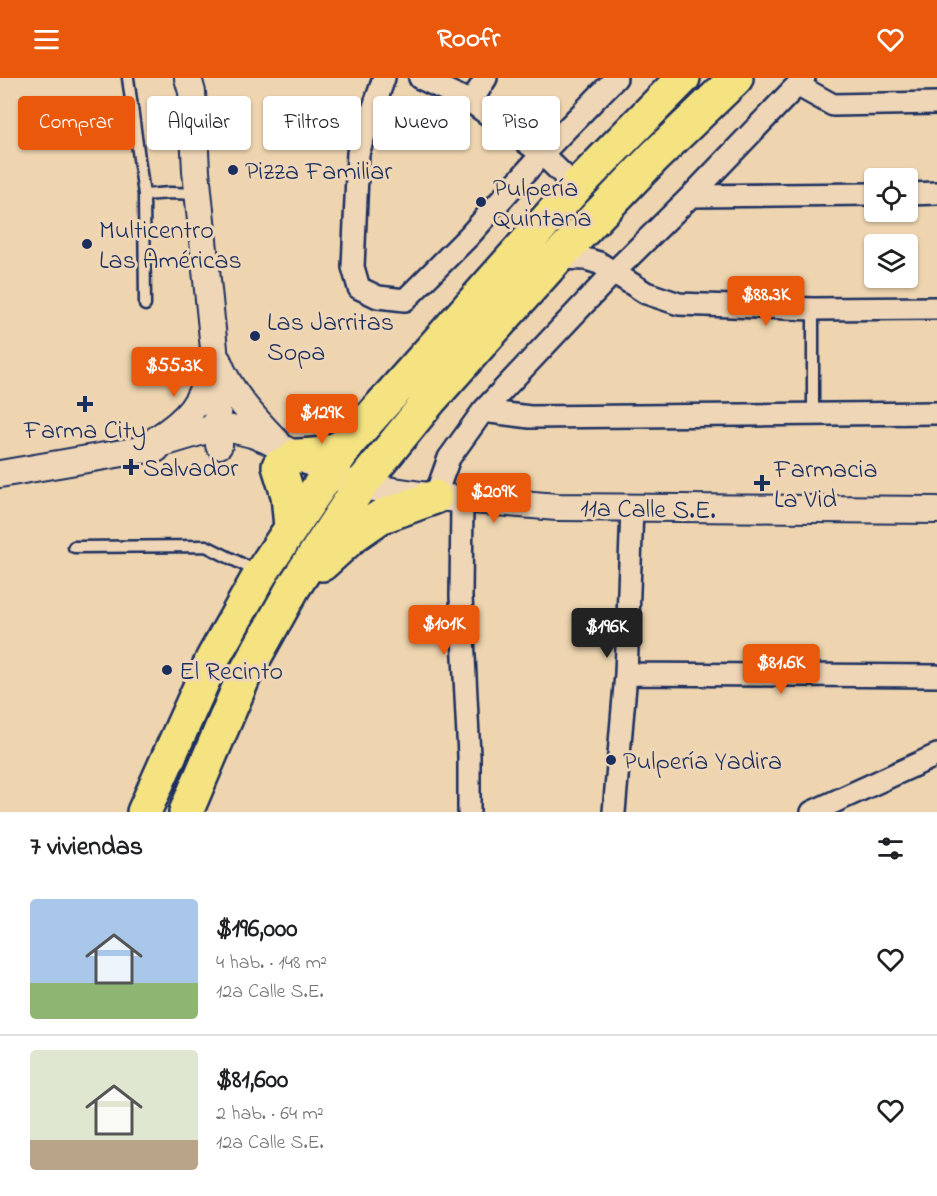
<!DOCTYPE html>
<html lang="es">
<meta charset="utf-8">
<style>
:root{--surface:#fff;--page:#f6f6f6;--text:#202124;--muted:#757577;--line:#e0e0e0;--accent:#ea580c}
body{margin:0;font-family:"Indie Flower",sans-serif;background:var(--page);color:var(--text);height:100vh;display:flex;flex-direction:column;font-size:22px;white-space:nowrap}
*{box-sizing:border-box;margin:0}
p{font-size:20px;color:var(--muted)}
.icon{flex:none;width:33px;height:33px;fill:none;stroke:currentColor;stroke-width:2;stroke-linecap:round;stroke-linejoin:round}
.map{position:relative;height:734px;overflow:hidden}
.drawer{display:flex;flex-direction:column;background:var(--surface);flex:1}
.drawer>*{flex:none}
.guide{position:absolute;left:18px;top:18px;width:600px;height:54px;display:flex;gap:12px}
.buttons{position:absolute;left:864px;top:90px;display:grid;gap:12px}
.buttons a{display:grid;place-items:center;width:54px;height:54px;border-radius:6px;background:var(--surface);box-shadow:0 2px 4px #0004;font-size:30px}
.price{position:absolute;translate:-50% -51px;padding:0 14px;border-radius:6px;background:var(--accent);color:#fff;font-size:20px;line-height:39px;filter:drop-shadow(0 2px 3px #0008)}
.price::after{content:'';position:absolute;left:50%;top:36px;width:18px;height:14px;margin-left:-9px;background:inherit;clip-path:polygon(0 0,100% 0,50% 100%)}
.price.active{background:#222;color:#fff}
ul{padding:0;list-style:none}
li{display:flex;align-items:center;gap:18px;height:150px;padding:0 30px}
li+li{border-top:2px solid var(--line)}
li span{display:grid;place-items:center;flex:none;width:168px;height:120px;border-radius:6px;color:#555}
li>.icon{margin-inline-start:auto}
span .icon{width:72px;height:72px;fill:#fffc;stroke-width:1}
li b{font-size:26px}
h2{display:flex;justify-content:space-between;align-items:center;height:72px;padding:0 30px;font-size:26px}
.tag{padding:0 21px;border-radius:6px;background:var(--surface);box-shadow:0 2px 4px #0004;font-size:21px;line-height:54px}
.tag.active{background:var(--accent);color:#fff}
header{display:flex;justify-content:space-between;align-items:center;height:78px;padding:0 30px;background:var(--accent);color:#fff;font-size:27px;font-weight:700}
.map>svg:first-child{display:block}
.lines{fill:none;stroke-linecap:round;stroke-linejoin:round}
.service-casing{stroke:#1b2f5e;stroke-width:15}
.minor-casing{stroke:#1b2f5e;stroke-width:26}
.tertiary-casing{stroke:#1b2f5e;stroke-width:30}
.primary-casing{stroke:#1b2f5e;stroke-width:38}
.service{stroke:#efd6b7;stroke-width:10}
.minor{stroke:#efd6b7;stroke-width:21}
.tertiary{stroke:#efd6b7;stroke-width:26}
.primary{stroke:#f5e382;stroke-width:33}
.poi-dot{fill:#1b2f5e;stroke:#efd6b7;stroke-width:2}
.labels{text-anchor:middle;stroke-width:6;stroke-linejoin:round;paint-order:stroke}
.poi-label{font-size:26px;fill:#1b2f5e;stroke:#efd6b7;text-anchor:start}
.street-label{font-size:26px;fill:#1b2f5e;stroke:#efd6b7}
</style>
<header><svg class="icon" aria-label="menu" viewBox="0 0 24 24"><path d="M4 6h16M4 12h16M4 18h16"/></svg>Roofr<svg class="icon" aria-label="heart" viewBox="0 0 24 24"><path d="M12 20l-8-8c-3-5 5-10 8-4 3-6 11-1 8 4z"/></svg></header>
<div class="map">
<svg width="937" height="734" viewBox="0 0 937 734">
<rect width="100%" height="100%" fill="#eed5b0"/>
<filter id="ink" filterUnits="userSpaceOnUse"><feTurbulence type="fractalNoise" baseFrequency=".0167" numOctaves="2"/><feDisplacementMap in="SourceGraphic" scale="12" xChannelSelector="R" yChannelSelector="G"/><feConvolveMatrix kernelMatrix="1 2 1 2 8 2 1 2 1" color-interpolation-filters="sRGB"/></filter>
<g filter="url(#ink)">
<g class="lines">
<defs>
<path id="service" d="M128,0L144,117L145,227
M144,117L170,115L198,116
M813,231V336
M74,469L206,468L258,494"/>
<path id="minor" d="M384,0L358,75L353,189L359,210L378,219L405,222L469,158L542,76L616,0
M420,0L471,24L542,76L576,109
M797,7L833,27L937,25
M471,24L486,0
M908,116L937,115
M691,118L874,116
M557,180L586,181L599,185L646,215L679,226L813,231L937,230
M483,333L530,339L937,335
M435,419L449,380L483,333L614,194L691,118L804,0
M462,422L461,519L469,678V734
M626,596L937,598
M614,734L626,596L632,430
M812,734L937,677"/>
<path id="tertiary" d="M188,0L192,14L196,93L214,271L219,367
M218,283C230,315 254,340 277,364
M157,361C188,341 201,326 210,289
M140,372L210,351L227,350L252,356L267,362L313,386
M0,396L140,372L156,371
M345,403L360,408L435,419L557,429L937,432"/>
<path id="primary" d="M296,378C320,377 329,377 349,364
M279,388L288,417L291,449
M322,486L354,457L380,439L435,419
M144,734L213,580L261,495L349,364L576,109L683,0
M186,734L244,598L293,510L360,408L430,322L557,180L654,79L736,0"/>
</defs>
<use href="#service" class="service-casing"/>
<use href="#minor" class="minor-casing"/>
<use href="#tertiary" class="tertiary-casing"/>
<use href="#primary" class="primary-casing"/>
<use href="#service" class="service"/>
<use href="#minor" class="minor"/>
<use href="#tertiary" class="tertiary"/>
<use href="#primary" class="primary"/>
</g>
</g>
<g class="poi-dot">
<circle cx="233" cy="92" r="6"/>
<circle cx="481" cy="124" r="6"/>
<circle cx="87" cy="166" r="6"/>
<circle cx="255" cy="258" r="6"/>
<path d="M82 317h6v6h6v6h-6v6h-6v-6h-6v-6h6z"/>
<path d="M128 380h6v6h6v6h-6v6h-6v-6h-6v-6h6z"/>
<path d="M759 396h6v6h6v6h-6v6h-6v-6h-6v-6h6z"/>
<circle cx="167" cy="592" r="6"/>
<circle cx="611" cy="682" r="6"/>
</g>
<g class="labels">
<g class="poi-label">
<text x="245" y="101">Pizza Familiar</text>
<text x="493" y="118">Pulpería<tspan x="493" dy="30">Quintana</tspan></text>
<text x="99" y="160">Multicentro<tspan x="99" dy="30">Las Américas</tspan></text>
<text x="267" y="252">Las Jarritas<tspan x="267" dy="30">Sopa</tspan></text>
<text x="85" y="360" text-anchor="middle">Farma City</text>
<text x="143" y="398">Salvador</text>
<text x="774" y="399">Farmacia<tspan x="774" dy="30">La Vid</tspan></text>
<text x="179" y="601">El Recinto</text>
<text x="623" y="691">Pulpería Yadira</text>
</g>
<g class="street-label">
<text transform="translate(648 430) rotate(1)" y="9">11a Calle S.E.</text>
</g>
</g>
</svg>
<div class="buttons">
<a><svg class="icon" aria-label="locate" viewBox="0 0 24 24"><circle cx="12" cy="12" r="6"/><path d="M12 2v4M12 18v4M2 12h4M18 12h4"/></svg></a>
<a><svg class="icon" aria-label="layers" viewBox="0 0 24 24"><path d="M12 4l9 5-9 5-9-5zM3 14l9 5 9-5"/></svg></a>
</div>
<b class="price" style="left:766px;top:249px">$88.3K</b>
<b class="price" style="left:174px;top:320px">$55.3K</b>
<b class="price" style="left:322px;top:367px">$129K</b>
<b class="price" style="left:494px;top:446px">$209K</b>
<b class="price" style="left:444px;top:578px">$101K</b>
<b class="price active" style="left:607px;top:581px">$196K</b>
<b class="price" style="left:781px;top:617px">$81.6K</b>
<div class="guide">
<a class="tag active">Comprar</a>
<a class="tag">Alquilar</a>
<a class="tag">Filtros</a>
<a class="tag">Nuevo</a>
<a class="tag">Piso</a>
</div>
</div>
<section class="drawer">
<h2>7 viviendas<svg class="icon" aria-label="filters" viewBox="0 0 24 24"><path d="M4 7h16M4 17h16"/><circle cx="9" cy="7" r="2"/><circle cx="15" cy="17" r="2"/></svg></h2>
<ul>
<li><span style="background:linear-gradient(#a9c7e8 70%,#8fb573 0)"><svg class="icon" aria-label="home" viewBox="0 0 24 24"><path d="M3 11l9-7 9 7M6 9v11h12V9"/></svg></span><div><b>$196,000</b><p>4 hab. · 148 m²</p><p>12a Calle S.E.</p></div><svg class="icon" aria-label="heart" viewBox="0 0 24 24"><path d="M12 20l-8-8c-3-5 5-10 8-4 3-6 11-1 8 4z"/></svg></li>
<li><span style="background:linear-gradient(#dfe7d0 75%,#b9a48a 0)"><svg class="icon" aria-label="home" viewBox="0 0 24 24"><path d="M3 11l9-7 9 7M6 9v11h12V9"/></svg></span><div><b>$81,600</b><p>2 hab. · 64 m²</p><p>12a Calle S.E.</p></div><svg class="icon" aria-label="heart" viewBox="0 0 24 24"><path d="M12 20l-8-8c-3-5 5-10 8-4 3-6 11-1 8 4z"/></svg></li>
</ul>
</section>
